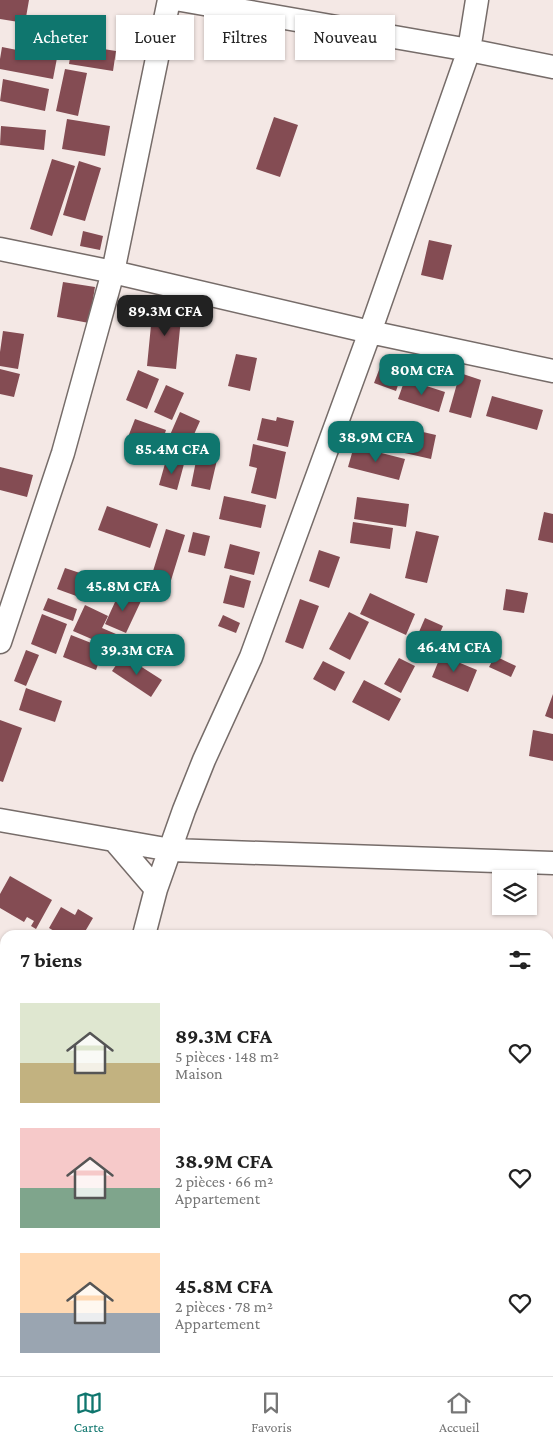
<!DOCTYPE html>
<html lang="fr">
<meta charset="utf-8">
<style>
:root{--surface:#fff;--page:#f6f6f6;--text:#222;--muted:#767676;--line:#e0e0e0;--accent:#0f766e}
body{margin:0;font-family:"Crimson Pro",serif;background:var(--page);color:var(--text);height:100vh;display:flex;flex-direction:column;font-size:19px;white-space:nowrap}
*{box-sizing:border-box;margin:0}
p{font-size:16px;color:var(--muted)}
.icon{flex:none;width:28px;height:28px;fill:none;stroke:currentColor;stroke-width:2;stroke-linecap:round;stroke-linejoin:round}
.map{position:relative;flex:1;overflow:hidden}
.side{position:absolute;left:0px;top:930px;width:554px;height:446px;display:flex;flex-direction:column;background:var(--surface);border-radius:15px 15px 0 0;box-shadow:0 1px 4px #0004}
.side>*{flex:none}
.guide{position:absolute;left:15px;top:15px;width:524px;height:45px;display:flex;gap:10px}
.buttons{position:absolute;left:492px;top:870px;display:grid;gap:10px}
.buttons a{display:grid;place-items:center;width:45px;height:45px;border-radius:0px;background:var(--surface);box-shadow:0 1px 4px #0004;font-size:25px}
.price{position:absolute;translate:-50% -42px;padding:0 11px;border-radius:10px;background:var(--accent);color:#fff;font-size:16px;line-height:32px;filter:drop-shadow(0 1px 2px #0008)}
.price::after{content:'';position:absolute;left:50%;top:30px;width:15px;height:11px;margin-left:-8px;background:inherit;clip-path:polygon(0 0,100% 0,50% 100%)}
.price.selected{background:#222;color:#fff}
ul{padding:0;list-style:none}
li{display:flex;align-items:center;gap:15px;height:125px;padding:0 20px}
li span{display:grid;place-items:center;flex:none;width:140px;height:100px;border-radius:0px;color:#555}
li>.icon{margin-inline-start:auto}
span .icon{width:60px;height:60px;fill:#fffc;stroke-width:1}
li b{font-size:21px}
h2{display:flex;justify-content:space-between;align-items:center;height:60px;padding:0 20px;font-size:21px}
.tag{padding:0 18px;border-radius:0px;background:var(--surface);box-shadow:0 1px 4px #0004;font-size:18px;line-height:45px}
.tag.selected{background:var(--accent);color:#fff}
.tab-bar{display:flex;justify-content:space-around;align-items:center;height:70px;border-top:1px solid var(--line);background:var(--surface);font-size:14px;color:var(--muted)}
.tab-bar a{display:grid;justify-items:center;gap:2px}
.tab-bar .selected{color:var(--accent)}
.map>svg:first-child{display:block}
.building{fill:#844c53}
.lines{fill:none;stroke-linecap:round;stroke-linejoin:round}
.minor-casing{stroke:#766c69;stroke-width:25}
.minor{stroke:#fff;stroke-width:22}
</style>
<div class="map">
<svg width="553" height="1376" viewBox="0 0 553 1376">
<rect width="100%" height="100%" fill="#f4e8e5"/>
<path class="building" d="M0,0H29L25,23L0,19Z
M72,44L116,51L113,71L69,64Z
M2,47L57,58L53,79L0,69V59Z
M65,69L87,73L78,116L56,111Z
M3,79L49,89L45,111L0,101Z
M274,117L298,125L280,177L256,169Z
M67,119L110,126L105,156L62,149Z
M1,126L46,130L44,150L0,145Z
M52,159L75,166L52,236L30,229Z
M79,161L101,168L85,221L63,215Z
M83,231L103,236L100,250L80,246Z
M429,240L452,245L443,280L421,275Z
M63,282L95,287L89,323L57,317Z
M153,305L182,308L176,369L147,366Z
M3,331L24,334L18,369L0,366V352Z
M236,354L257,358L250,391L228,386Z
M384,357L405,365L396,391L374,383Z
M0,369L20,374L14,397L0,394Z
M138,370L159,379L147,409L126,400Z
M460,373L481,380L471,418L449,412Z
M405,379L445,392L439,412L398,399Z
M166,385L184,393L172,420L154,412Z
M492,396L543,410L537,430L486,416Z
M180,412L200,421L183,459L163,451Z
M277,417L294,421L288,447L257,440L262,418L276,421Z
M135,419L166,430L160,449L128,437Z
M384,423L436,435L431,459L378,447Z
M357,429L377,435L373,447L353,441Z
M253,444L286,452L276,499L251,493L257,468L249,466Z
M354,446L405,459L399,480L348,467Z
M197,456L217,460L210,490L191,486Z
M166,460L184,464L177,490L159,485Z
M0,467L33,475L27,497L0,490Z
M224,496L266,505L261,528L219,519Z
M357,497L409,504L406,527L354,519Z
M107,506L158,524L150,548L98,530Z
M544,512L553,514V543L538,540Z
M353,522L393,528L390,549L350,543Z
M166,529L185,535L168,590L149,584Z
M416,531L439,536L427,583L405,578Z
M193,532L210,536L205,556L188,552Z
M230,544L260,552L254,575L224,568Z
M319,550L340,557L329,588L309,581Z
M65,568L98,579L90,601L57,589Z
M230,575L251,581L244,608L223,603Z
M506,589L528,593L524,613L503,610Z
M120,591L141,601L126,633L105,624Z
M370,593L415,614L406,635L360,614Z
M48,598L77,609L73,621L43,610Z
M300,599L319,606L303,649L285,642Z
M85,605L108,616L102,628L123,637L117,650L73,631Z
M349,612L369,622L350,660L329,649Z
M42,614L67,624L56,654L31,644Z
M223,615L240,623L236,633L218,626Z
M425,618L443,626L430,656L412,648Z
M71,635L104,648L96,670L63,657Z
M26,650L39,655L26,686L14,681Z
M123,655L162,680L151,697L112,671Z
M441,655L477,670L468,692L432,677Z
M495,656L516,666L511,677L489,667Z
M399,658L415,666L401,693L384,684Z
M323,661L345,672L335,691L313,679Z
M364,680L401,699L389,721L352,702Z
M26,688L62,701L55,722L19,710Z
M553,694V719L545,716Z
M0,720L22,728L3,782L0,781Z
M533,730L553,734V761L529,756Z
M10,876L52,900L36,929L31,926L34,921L27,917L24,922L0,908V894Z
M61,907L75,915L78,909L93,918L83,935H61L49,928Z
M2,1172L5,1173V1231L0,1230V1181Z
M0,1263L5,1265V1273L0,1285Z"/>
<g class="lines">
<defs>
<path id="minor" d="M181,0L469,50L553,67
M0,249L113,272L370,332L553,371
M0,642L63,453L113,272L169,0
M0,820L171,850L553,863
M114,840L156,889
M144,935L156,889L184,810L204,760L251,657L370,332L469,50L477,0
M29,1376L31,1371"/>
</defs>
<use href="#minor" class="minor-casing"/>
<use href="#minor" class="minor"/>
</g>
</svg>
<div class="buttons">
<a><svg class="icon" aria-label="layers" viewBox="0 0 24 24"><path d="M12 4l9 5-9 5-9-5zM3 14l9 5 9-5"/></svg></a>
</div>
<b class="price selected" style="left:165px;top:337px">89.3M CFA</b>
<b class="price" style="left:422px;top:396px">80M CFA</b>
<b class="price" style="left:376px;top:463px">38.9M CFA</b>
<b class="price" style="left:172px;top:475px">85.4M CFA</b>
<b class="price" style="left:123px;top:612px">45.8M CFA</b>
<b class="price" style="left:454px;top:673px">46.4M CFA</b>
<b class="price" style="left:137px;top:676px">39.3M CFA</b>
<div class="guide">
<a class="tag selected">Acheter</a>
<a class="tag">Louer</a>
<a class="tag">Filtres</a>
<a class="tag">Nouveau</a>
</div>
<section class="side">
<h2>7 biens<svg class="icon" aria-label="filters" viewBox="0 0 24 24"><path d="M4 7h16M4 17h16"/><circle cx="9" cy="7" r="2"/><circle cx="15" cy="17" r="2"/></svg></h2>
<ul>
<li><span style="background:linear-gradient(#dfe7d0 60%,#c2b280 0)"><svg class="icon" aria-label="home" viewBox="0 0 24 24"><path d="M3 11l9-7 9 7M6 9v11h12V9"/></svg></span><div><b>89.3M CFA</b><p>5 pièces · 148 m²</p><p>Maison</p></div><svg class="icon" aria-label="heart" viewBox="0 0 24 24"><path d="M12 20l-8-8c-3-5 5-10 8-4 3-6 11-1 8 4z"/></svg></li>
<li><span style="background:linear-gradient(#f6c9c9 60%,#7fa58c 0)"><svg class="icon" aria-label="home" viewBox="0 0 24 24"><path d="M3 11l9-7 9 7M6 9v11h12V9"/></svg></span><div><b>38.9M CFA</b><p>2 pièces · 66 m²</p><p>Appartement</p></div><svg class="icon" aria-label="heart" viewBox="0 0 24 24"><path d="M12 20l-8-8c-3-5 5-10 8-4 3-6 11-1 8 4z"/></svg></li>
<li><span style="background:linear-gradient(#ffd9b3 60%,#9aa5b1 0)"><svg class="icon" aria-label="home" viewBox="0 0 24 24"><path d="M3 11l9-7 9 7M6 9v11h12V9"/></svg></span><div><b>45.8M CFA</b><p>2 pièces · 78 m²</p><p>Appartement</p></div><svg class="icon" aria-label="heart" viewBox="0 0 24 24"><path d="M12 20l-8-8c-3-5 5-10 8-4 3-6 11-1 8 4z"/></svg></li>
</ul>
</section>
</div>
<nav class="tab-bar">
<a class="selected"><svg class="icon" aria-label="map" viewBox="0 0 24 24"><path d="M3 6l6-2 6 2 6-2v14l-6 2-6-2-6 2zM9 4v14M15 6v14"/></svg>Carte</a>
<a><svg class="icon" aria-label="saved" viewBox="0 0 24 24"><path d="M7 4h10v16l-5-4-5 4z"/></svg>Favoris</a>
<a><svg class="icon" aria-label="home" viewBox="0 0 24 24"><path d="M3 11l9-7 9 7M6 9v11h12V9"/></svg>Accueil</a>
</nav>
